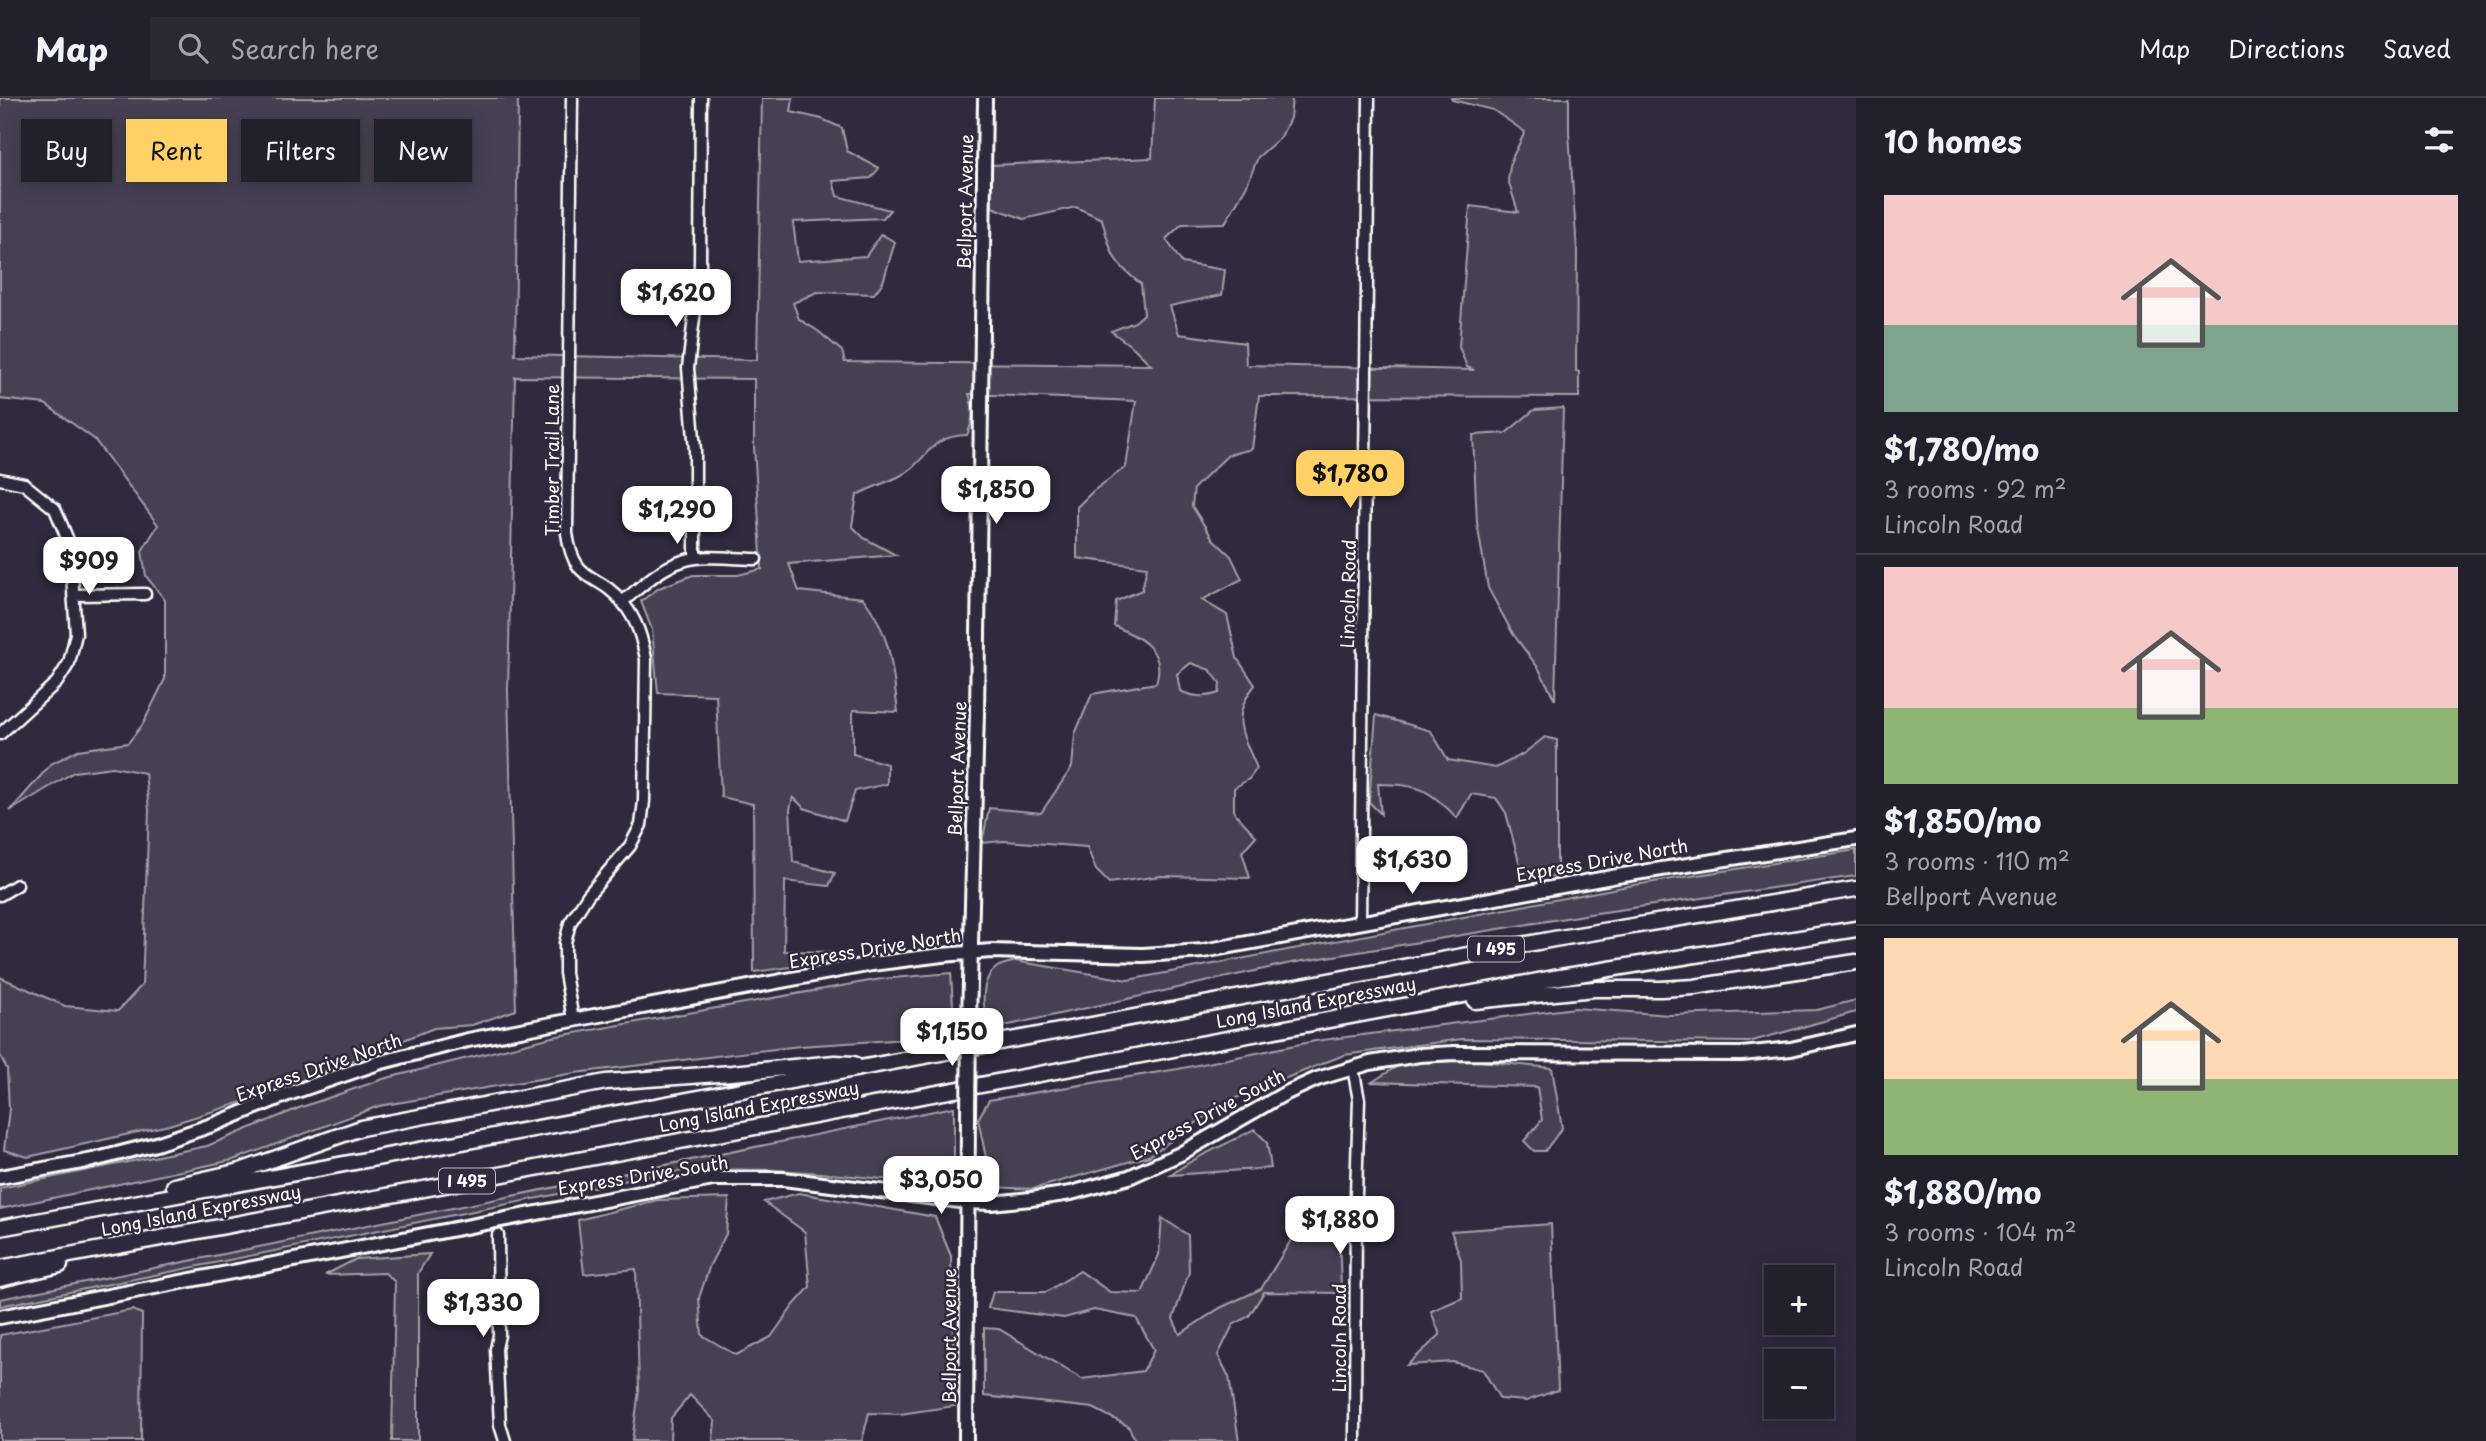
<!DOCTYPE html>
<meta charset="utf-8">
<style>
:root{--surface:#23202e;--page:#2b2836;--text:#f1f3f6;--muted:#a3a3aa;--line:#403e4a;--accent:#ffd166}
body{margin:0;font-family:"Playpen Sans",sans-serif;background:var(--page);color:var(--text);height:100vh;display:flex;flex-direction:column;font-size:26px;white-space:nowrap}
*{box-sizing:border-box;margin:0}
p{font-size:23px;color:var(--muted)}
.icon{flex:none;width:38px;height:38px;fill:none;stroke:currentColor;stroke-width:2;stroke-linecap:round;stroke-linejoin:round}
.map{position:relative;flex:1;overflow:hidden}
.panel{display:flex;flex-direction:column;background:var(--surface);width:630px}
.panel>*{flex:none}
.guide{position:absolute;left:21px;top:21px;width:665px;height:63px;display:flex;gap:14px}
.fabs{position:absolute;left:1764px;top:1167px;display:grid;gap:14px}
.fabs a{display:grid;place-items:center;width:70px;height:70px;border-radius:0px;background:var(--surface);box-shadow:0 4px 18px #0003,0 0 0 2px var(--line);font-size:35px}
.price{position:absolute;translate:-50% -60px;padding:0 16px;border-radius:14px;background:#fff;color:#222;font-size:23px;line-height:46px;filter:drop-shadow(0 2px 4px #0008)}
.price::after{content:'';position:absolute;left:50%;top:42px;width:21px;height:16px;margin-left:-10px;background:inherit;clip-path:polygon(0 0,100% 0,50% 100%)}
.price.current{background:var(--accent);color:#111}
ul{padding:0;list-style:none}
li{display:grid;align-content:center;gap:14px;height:371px;padding:0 28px}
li+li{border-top:2px solid var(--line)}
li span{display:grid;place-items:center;height:217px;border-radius:0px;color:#555}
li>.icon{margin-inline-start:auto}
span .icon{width:126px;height:126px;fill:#fffc;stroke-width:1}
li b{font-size:30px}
h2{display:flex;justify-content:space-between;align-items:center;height:84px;padding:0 28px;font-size:30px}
.chip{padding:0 24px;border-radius:0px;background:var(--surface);box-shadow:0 4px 18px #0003,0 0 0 2px var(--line);font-size:24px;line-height:63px}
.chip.current{background:var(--accent);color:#111}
header{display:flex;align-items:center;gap:42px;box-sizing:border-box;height:98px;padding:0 35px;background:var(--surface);border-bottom:2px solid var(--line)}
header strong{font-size:33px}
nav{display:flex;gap:38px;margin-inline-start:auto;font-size:24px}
.search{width:490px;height:63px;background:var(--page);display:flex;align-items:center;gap:18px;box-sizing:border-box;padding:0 24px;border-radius:0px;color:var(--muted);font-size:26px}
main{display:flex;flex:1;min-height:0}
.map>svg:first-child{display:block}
.green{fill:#464152;stroke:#a2a0a8;stroke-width:2;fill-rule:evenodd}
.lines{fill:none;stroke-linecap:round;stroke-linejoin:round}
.minor-casing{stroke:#fff;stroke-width:15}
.major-casing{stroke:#fff;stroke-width:18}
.highway-casing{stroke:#fff;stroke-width:19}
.minor{stroke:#2f2a3d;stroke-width:10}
.major{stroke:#2f2a3d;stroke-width:12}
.highway{stroke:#2f2a3d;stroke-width:14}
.major-bridge-casing{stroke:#fff;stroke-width:18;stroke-linecap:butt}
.major-bridge{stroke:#2f2a3d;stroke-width:12}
.labels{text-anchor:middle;stroke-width:5;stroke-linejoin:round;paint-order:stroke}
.shield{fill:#2f2a3d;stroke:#c1bfc5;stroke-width:2}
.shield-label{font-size:16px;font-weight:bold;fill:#fff}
.street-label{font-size:18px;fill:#fff;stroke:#2f2a3d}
</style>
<header>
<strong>Map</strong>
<div class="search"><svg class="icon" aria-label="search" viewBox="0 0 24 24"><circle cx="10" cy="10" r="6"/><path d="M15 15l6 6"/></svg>Search here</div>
<nav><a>Map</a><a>Directions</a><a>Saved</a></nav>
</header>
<main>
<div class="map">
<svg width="1856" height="1343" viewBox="0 0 1856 1343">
<rect width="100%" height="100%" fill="#2f2a3d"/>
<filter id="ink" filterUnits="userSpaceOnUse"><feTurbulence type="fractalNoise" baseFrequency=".0143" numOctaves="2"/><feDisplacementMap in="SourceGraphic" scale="14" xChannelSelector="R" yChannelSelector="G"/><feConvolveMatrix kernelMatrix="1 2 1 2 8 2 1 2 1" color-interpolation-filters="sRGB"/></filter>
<g filter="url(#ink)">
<path class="green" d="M0,0H518L515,257L757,262L762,0H793L791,14L822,21L842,30L847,53L879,70L871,80L833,83L837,98L890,112L883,120L793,124L798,163L866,158L881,136L895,144L883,184L874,196L817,194L793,205L799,221L818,233L842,253L845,264L1151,267L1135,251L1111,233L1135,224L1144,216L1141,186C1112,164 1111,156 1102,121L1076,109L1024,121L992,109L991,67L1152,60L1155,0H1292L1290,20L1281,39L1258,59L1247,87L1225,125L1182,126L1166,141L1182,165L1225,172L1222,197L1170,208L1179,236L1245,245L1246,267L1474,272L1467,269L1459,249L1470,108L1518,114L1508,82L1511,62L1525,34L1493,12L1452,2L1451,0H1569V34L1577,153L1576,273L1579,274V299L1259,298L1252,351L1228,357L1194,390L1192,408L1213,441L1231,458L1242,481L1202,502L1227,517L1237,560L1255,587C1229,619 1243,637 1257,670L1249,681L1234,690V714L1256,738L1242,754L1250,780L1161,778L1109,785L1096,772L1087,749L1004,743L982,745L989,710L1041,715L1072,669L1075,636L1092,596L1156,585C1167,551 1139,539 1114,528L1116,503L1142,492L1147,469L1077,460V409L1093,393L1126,369L1136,303L969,296C974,311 974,321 967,337C926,338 929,364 898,379C885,385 870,390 857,397L852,428L864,440L896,457L789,466L799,493L863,500C892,537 892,569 898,614L853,612V656L887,666V686L855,693L845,723L804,710L793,699L790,711L793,764L835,775L829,788L785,783L784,853L832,854L835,863L754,874L753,706L721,699L716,597L658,595L652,532L641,503L659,490L693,477H738L762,471L754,349V281L515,279L508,592L516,912L472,927L434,930L265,997L169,1027L28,1059L4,1052L9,1011L7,971L0,957V879L65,908L118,913L142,887L149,712L145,675L113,669L74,674L10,713L51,666L78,652L128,645L143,626L165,581V502L146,478L142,453L158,427L94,341L45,306L0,301ZM1191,565L1210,572L1220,585L1219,595C1204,600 1194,599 1180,593L1177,576Z
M1563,310L1555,602L1539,571L1513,536L1488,490L1477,425L1473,337L1506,335L1534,312Z
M1376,617L1431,633L1448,662L1496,670L1523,656L1545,639L1557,642V779L1522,775L1506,715L1496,700L1471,696L1457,720C1429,691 1419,686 1378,686L1381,716L1369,704Z
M1856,752V778L1590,816L1291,865L991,931C982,912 978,881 999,868C1003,866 1011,865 1015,863L1128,882L1628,788Z
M951,875L955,941L893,942L800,948L575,975L379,1008L233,1062L0,1111V1090L207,1048L299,1010L383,981L552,939L881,881Z
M1856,902V914L1749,944L1462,941L1344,957L1226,1004L1149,1058L1033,1091L992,1089L978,1021L989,1002L1178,971L1315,943L1575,910L1670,917L1817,912Z
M1470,962L1552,970L1562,1030L1545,1053H1534L1524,1043L1542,1022L1537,989L1372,984L1401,966Z
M954,1009V1089C856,1078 763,1065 663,1075L0,1208V1201Z
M1254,1031L1267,1044L1271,1070L1171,1077C1196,1057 1227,1047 1254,1031Z
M799,1095L935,1119L951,1158L955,1308L900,1316L869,1315L862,1343H713L715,1323L690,1297L671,1320L670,1343H632L639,1293L636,1171L584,1176L578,1122L657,1102L729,1100L726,1136L710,1167L699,1200L702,1237L736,1257L771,1239L793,1208L810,1189L805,1134L764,1104Z
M1162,1120L1188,1137L1189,1174L1173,1221L1180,1236L1220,1210L1261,1191L1293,1139L1339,1131L1341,1195L1264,1194L1249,1218L1233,1227L1218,1257L1229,1279L1239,1343H1136L1128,1328L1093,1310L984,1298V1230L999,1231L1082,1281L1143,1273L1154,1252L1136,1220L1094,1212L1064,1220L988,1210L993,1194H1046L1080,1173L1110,1194L1142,1195L1159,1157Z
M1551,1126L1558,1292L1526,1303L1500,1301L1483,1272L1453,1264L1407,1267L1440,1237L1431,1213L1462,1200L1461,1162L1451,1133Z
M430,1156L418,1175V1343H392L395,1184L385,1175L325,1177L356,1161Z
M132,1212L142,1216L141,1343H0V1237Z"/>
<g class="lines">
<defs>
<path id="minor" d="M572,0L567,435C574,488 598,473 623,505C637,522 642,540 646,561L644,703L641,727L630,748L588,797L570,825L565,845V875L573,922
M0,381L24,386L55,411L70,447L76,536L69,565L57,584L0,636
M695,460V352L688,270L700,169L701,0
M73,497L145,496
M622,504C641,489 659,470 683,463C702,456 735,461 756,461
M0,797L17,787
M1360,825L1369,0
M1353,970L1359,1002L1356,1096L1355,1343
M498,1137L499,1237L496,1251L500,1327L505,1343"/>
<path id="major" d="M969,922L977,615L985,0
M0,1079L93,1062L156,1046L215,1026L288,996L378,965L468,942L573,922L872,866L942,857L991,853L1143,857L1203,853L1623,777L1856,741
M0,1219L713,1081H783L968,1104L991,1105L1031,1101L1071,1095L1129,1079L1180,1056L1284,996L1317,981L1370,965L1419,957L1454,955L1742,956L1791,951L1856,936
M966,1343L968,1018"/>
<path id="highway" d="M1475,903L1594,891H1661L1694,889L1856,864
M174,1088L240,1073L361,1030L606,984L732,975L835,965L854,966
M0,1130L1554,841L1856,791
M0,1170L1554,880L1856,831
M0,1181L60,1167"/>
</defs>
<use href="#minor" class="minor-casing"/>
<use href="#major" class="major-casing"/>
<use href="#highway" class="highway-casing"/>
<use href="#minor" class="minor"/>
<use href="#major" class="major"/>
<use href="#highway" class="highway"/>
<defs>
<path id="major-bridge" d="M968,1018L969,922"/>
</defs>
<use href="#major-bridge" class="major-bridge-casing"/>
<use href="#major-bridge" class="major-bridge"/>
</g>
</g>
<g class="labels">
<g class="shield">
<rect x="1468" y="838.5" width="56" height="25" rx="5"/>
<rect x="439" y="1070.5" width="56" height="25" rx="5"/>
</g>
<g class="shield-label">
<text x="1496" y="857">I 495</text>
<text x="467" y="1089">I 495</text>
</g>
<g class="street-label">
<text transform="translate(966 104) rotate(-89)" y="6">Bellport Avenue</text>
<text transform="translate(553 362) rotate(-90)" y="6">Timber Trail Lane</text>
<text transform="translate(1349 496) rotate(-89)" y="6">Lincoln Road</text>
<text transform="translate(958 671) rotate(-88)" y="6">Bellport Avenue</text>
<text transform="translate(1602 763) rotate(-10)" y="6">Express Drive North</text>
<text transform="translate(875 851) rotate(-9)" y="6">Express Drive North</text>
<text transform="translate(1316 905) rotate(-11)" y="6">Long Island Expressway</text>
<text transform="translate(319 970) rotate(-19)" y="6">Express Drive North</text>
<text transform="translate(759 1009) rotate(-11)" y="6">Long Island Expressway</text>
<text transform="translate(1208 1017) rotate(-28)" y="6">Express Drive South</text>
<text transform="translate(643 1078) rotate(-9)" y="6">Express Drive South</text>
<text transform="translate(201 1113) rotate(-11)" y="6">Long Island Expressway</text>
<text transform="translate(950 1238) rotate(-90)" y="6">Bellport Avenue</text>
<text transform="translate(1340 1240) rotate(-90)" y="6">Lincoln Road</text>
</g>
</g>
</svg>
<div class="fabs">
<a>+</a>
<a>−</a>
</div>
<b class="price" style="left:676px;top:231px">$1,620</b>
<b class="price current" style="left:1350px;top:412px">$1,780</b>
<b class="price" style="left:996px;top:428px">$1,850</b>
<b class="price" style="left:677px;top:448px">$1,290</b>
<b class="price" style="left:89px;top:499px">$909</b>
<b class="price" style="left:1412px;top:798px">$1,630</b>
<b class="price" style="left:952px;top:970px">$1,150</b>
<b class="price" style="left:941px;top:1118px">$3,050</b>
<b class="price" style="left:1340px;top:1158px">$1,880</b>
<b class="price" style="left:483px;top:1241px">$1,330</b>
<div class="guide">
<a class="chip">Buy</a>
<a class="chip current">Rent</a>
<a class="chip">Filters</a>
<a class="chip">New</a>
</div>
</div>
<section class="panel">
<h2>10 homes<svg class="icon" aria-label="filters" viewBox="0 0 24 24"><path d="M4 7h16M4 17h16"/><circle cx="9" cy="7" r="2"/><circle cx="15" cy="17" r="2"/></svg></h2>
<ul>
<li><span style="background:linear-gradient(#f6c9c9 60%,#7fa58c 0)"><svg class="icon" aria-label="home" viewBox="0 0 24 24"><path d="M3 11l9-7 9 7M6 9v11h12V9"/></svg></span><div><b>$1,780/mo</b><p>3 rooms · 92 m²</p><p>Lincoln Road</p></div></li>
<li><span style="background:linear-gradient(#f6c9c9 65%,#8fb573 0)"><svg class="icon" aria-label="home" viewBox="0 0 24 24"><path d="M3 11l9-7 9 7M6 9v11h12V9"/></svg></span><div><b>$1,850/mo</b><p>3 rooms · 110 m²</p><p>Bellport Avenue</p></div></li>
<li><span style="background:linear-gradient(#ffd9b3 65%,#8fb573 0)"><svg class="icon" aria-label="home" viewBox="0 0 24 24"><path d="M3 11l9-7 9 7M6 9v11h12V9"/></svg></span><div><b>$1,880/mo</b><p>3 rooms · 104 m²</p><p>Lincoln Road</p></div></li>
</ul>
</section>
</main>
